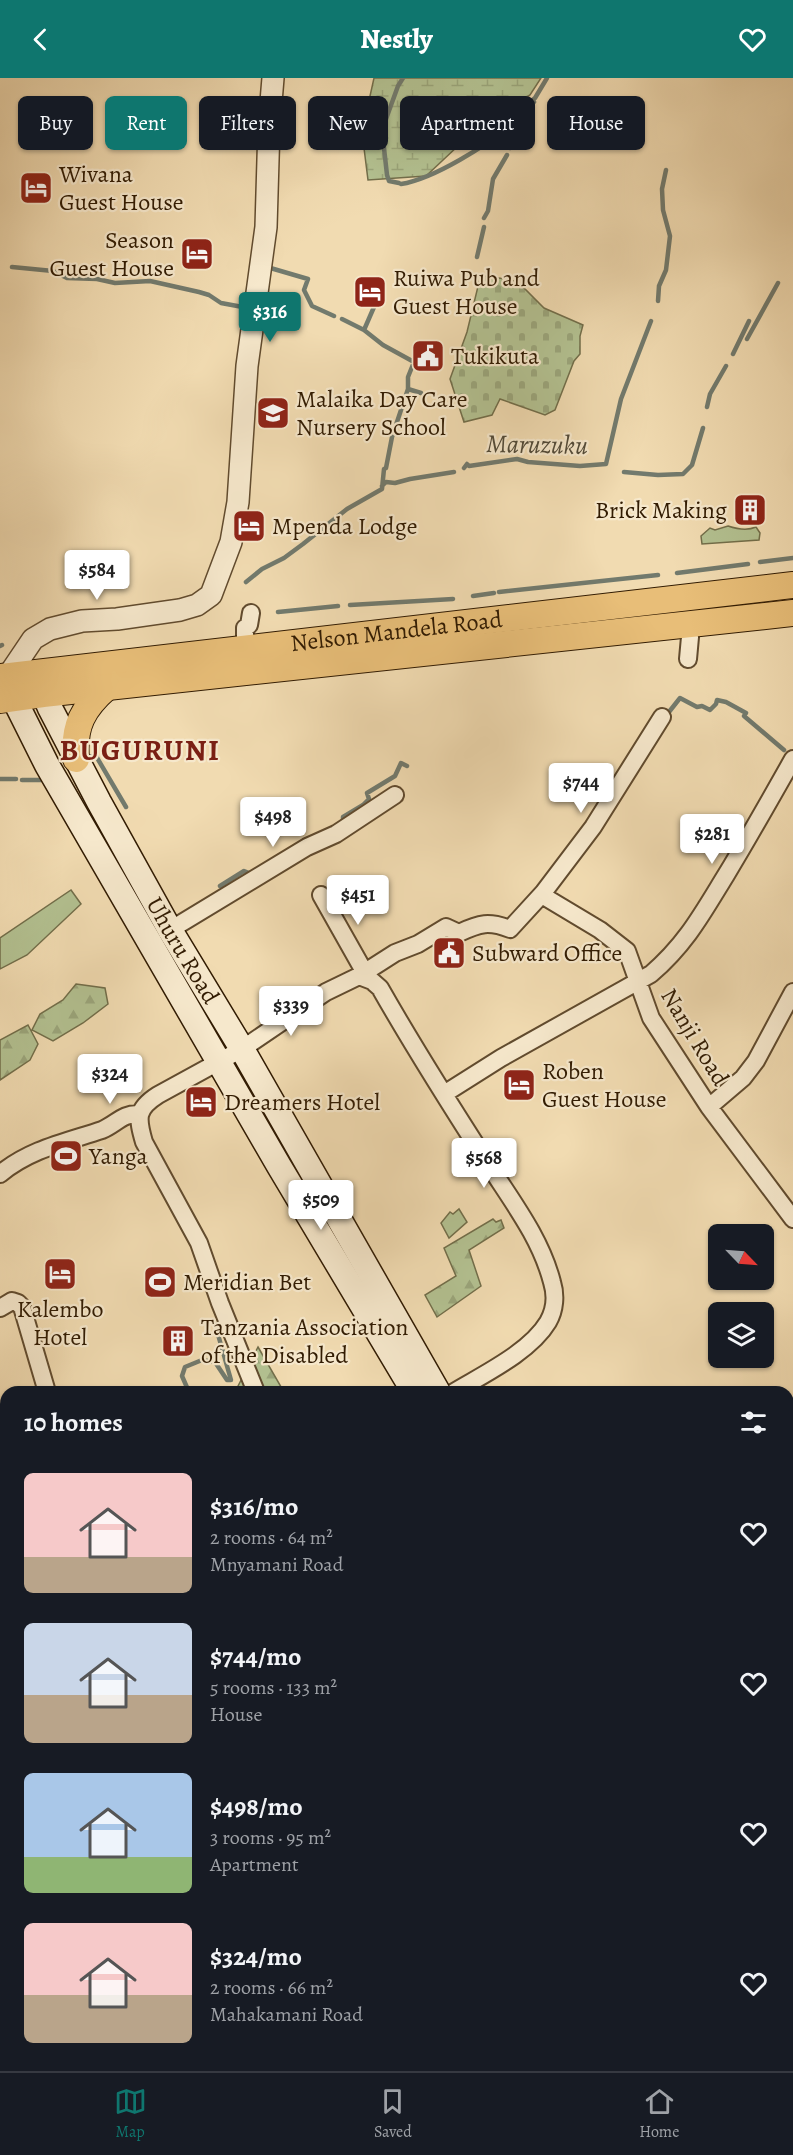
<!DOCTYPE html>
<meta charset="utf-8">
<style>
:root{--surface:#171b24;--page:#20242c;--text:#f1f3f6;--muted:#9ea1a6;--line:#363941;--accent:#0f766e}
body{margin:0;font-family:Alegreya,serif;background:var(--page);color:var(--text);height:100vh;display:flex;flex-direction:column;font-size:22px;white-space:nowrap}
*{box-sizing:border-box;margin:0}
p{font-size:20px;color:var(--muted)}
.icon{flex:none;width:33px;height:33px;fill:none;stroke:currentColor;stroke-width:2;stroke-linecap:round;stroke-linejoin:round}
.map{position:relative;flex:1;overflow:hidden}
.sheet{position:absolute;left:0px;top:1308px;width:794px;height:686px;display:flex;flex-direction:column;background:var(--surface);border-radius:18px 18px 0 0;box-shadow:0 2px 4px #0004}
.sheet>*{flex:none}
.hud{position:absolute;left:18px;top:18px;width:758px;height:54px;display:flex;gap:12px}
.needle{width:39px;rotate:115deg}
.controls{position:absolute;left:708px;top:1146px;display:grid;gap:12px}
.controls a{display:grid;place-items:center;width:66px;height:66px;border-radius:9px;background:var(--surface);box-shadow:0 2px 4px #0004;font-size:30px}
.price{position:absolute;translate:-50% -51px;padding:0 14px;border-radius:6px;background:#fff;color:#222;font-size:20px;line-height:39px;filter:drop-shadow(0 2px 3px #0008)}
.price::after{content:'';position:absolute;left:50%;top:36px;width:18px;height:14px;margin-left:-9px;background:inherit;clip-path:polygon(0 0,100% 0,50% 100%)}
.price.current{background:var(--accent);color:#fff}
ul{padding:0;list-style:none}
li{display:flex;align-items:center;gap:18px;height:150px;padding:0 24px}
li span{display:grid;place-items:center;flex:none;width:168px;height:120px;border-radius:9px;color:#555}
li>.icon{margin-inline-start:auto}
span .icon{width:72px;height:72px;fill:#fffc;stroke-width:1}
li b{font-size:26px}
h2{display:flex;justify-content:space-between;align-items:center;height:72px;padding:0 24px;font-size:26px}
.chip{padding:0 21px;border-radius:9px;background:var(--surface);box-shadow:0 2px 4px #0004;font-size:21px;line-height:54px}
.chip.current{background:var(--accent);color:#fff}
header{display:flex;justify-content:space-between;align-items:center;height:78px;padding:0 24px;background:var(--accent);color:#fff;font-size:27px;font-weight:800}
.tab-bar{display:flex;justify-content:space-around;align-items:center;height:84px;border-top:2px solid var(--line);background:var(--surface);font-size:16px;color:var(--muted)}
.tab-bar a{display:grid;justify-items:center;gap:3px}
.tab-bar .current{color:var(--accent)}
.map>svg:first-child{display:block}
.green{fill:#b3c191;stroke:#726e4a;stroke-width:1.5}
.forest{fill:url(#forest-firs);stroke:#726e4a;stroke-width:1.5}
.wetland{fill:url(#wetland-marsh);stroke:#726e4a;stroke-width:1.5}
.cemetery{fill:url(#cemetery-stones);stroke:#726e4a;stroke-width:1.5}
.lines{fill:none;stroke-linecap:round;stroke-linejoin:round}
.stream{stroke:#727a6d;stroke-width:4.5}
.minor-casing{stroke:#614b2e;stroke-width:20}
.tertiary-casing{stroke:#614b2e;stroke-width:24}
.secondary-casing{stroke:#311b02;stroke-width:27}
.primary-casing{stroke:#311b02;stroke-width:28}
.minor{stroke:#f6e8cc;stroke-width:16}
.tertiary{stroke:#f6e8cc;stroke-width:21}
.secondary{stroke:#f6e8cc;stroke-width:24}
.primary{stroke:#e8be78;stroke-width:26}
.labels{text-anchor:middle;stroke-width:4.5;stroke-linejoin:round;paint-order:stroke}
.poi-label{font-size:24px;fill:#311b02;stroke:#f6e8cc;text-anchor:start}
.street-label{font-size:24px;fill:#311b02;stroke:#f6e8cc}
.water-label{font-size:26px;font-style:italic;fill:#524a38;stroke:#f6e8cc}
.district-label{font-size:30px;font-weight:bold;letter-spacing:1.5px;fill:#7a1f14;stroke:#f6e8cc}
</style>
<header><svg class="icon" aria-label="back" viewBox="0 0 24 24"><path d="M15 5l-7 7 7 7"/></svg>Nestly<svg class="icon" aria-label="heart" viewBox="0 0 24 24"><path d="M12 20l-8-8c-3-5 5-10 8-4 3-6 11-1 8 4z"/></svg></header>
<div class="map">
<svg width="793" height="1993" viewBox="0 0 793 1993">
<defs>
<pattern id="forest-firs" width="22" height="20" patternUnits="userSpaceOnUse" patternTransform="scale(1.5)"><rect width="22" height="20" fill="#b3c191"/><path d="M5 1l3.5 6h-7zM16 11l3.5 6h-7z" fill="#9aa57b"/></pattern>
<pattern id="wetland-marsh" width="20" height="14" patternUnits="userSpaceOnUse" patternTransform="scale(1.5)"><rect width="20" height="14" fill="#b3c191"/><path d="M1 5h8M5 5V1M11 12h8M15 12V8" fill="none" stroke="#9aa57b"/></pattern>
<pattern id="cemetery-stones" width="16" height="16" patternUnits="userSpaceOnUse" patternTransform="scale(1.5)"><rect width="16" height="16" fill="#b3c191"/><path d="M2 7V4a2 2 0 0 1 4 0v3zM10 15v-3a2 2 0 0 1 4 0v3z" fill="#9aa57b"/></pattern>
</defs>
<rect width="100%" height="100%" fill="#f1dbb1"/>
<filter id="stains"><feTurbulence type="fractalNoise" baseFrequency=".00333" numOctaves="4"/><feColorMatrix values="0 0 0 0 .2 0 0 0 0 .09 0 0 0 0 .02 0 0 0 .5 -.17"/></filter>
<radialGradient id="worn" r=".72"><stop offset=".6" stop-color="#630" stop-opacity="0"/><stop offset="1" stop-color="#630" stop-opacity=".3"/></radialGradient>
<path class="green" d="M728,448C737,451 747,453 756,449L760,455L759,462L702,466L701,458L710,450L715,452Z
M71,812L81,826L27,877L0,891V860Z
M459,1131L467,1144L449,1160L441,1145L450,1134L453,1136Z"/>
<path class="forest" d="M76,906L105,910L108,926L83,945L53,963L32,952L40,936L63,922Z
M28,947L38,966L30,982L0,1002V962Z
M493,1141L496,1144L501,1142L504,1150L469,1172L481,1208L437,1239L425,1217L456,1198L444,1170Z
M258,1269L284,1314H235Z"/>
<path class="wetland" d="M374,0H541L530,17L490,43L459,67L426,98L368,102L362,54Z"/>
<path class="cemetery" d="M486,198L511,202L520,206L544,230L583,247L580,258V276L574,283L555,332L545,337L500,321L492,337L464,344L450,301L467,254L480,200Z
M0,1401L6,1404V1445H4L0,1455Z"/>
<g class="lines">
<path class="stream" d="M520,33L535,20L547,0
M524,37L534,24
M518,44L520,42
M510,70L515,43
M399,105L389,103L387,97L382,52L398,8L403,0
M401,106C434,101 487,67 513,46
M484,140L488,133L493,101L507,77
M477,179L484,149
M12,189L53,193L67,200L97,201L115,205L150,203L199,214L209,217L221,225L248,230
M267,189L308,201L304,212L312,228L334,238
M658,223L659,208L666,192L670,158L663,132L662,111L666,92
M364,252L374,229
M747,261L778,205
M733,276L749,243
M408,311L421,315
M707,329L710,316L726,288
M464,390L467,386L469,388L517,381L528,384L580,388L606,386L621,321L651,243
M624,394L658,397L683,396L692,387L703,350
M382,408L386,404L395,405L410,401L454,394
M760,484L793,480
M677,495L748,486
M246,504L262,491L284,480L303,466L347,431L382,411L384,391L386,390L392,359L408,311V299L414,284L383,267L364,252L342,241
M499,514L658,497
M473,518L494,515
M350,527L453,521
M278,534L338,528
M0,568L2,567
M665,639L680,620L697,629L702,628L710,632L716,626L717,622L726,624L746,635L744,638L784,672
M86,679L96,678L126,729
M0,701H16
M22,702H47
M343,745V739L363,727L369,721L367,715L395,698L401,685L407,688
M220,808L244,793L254,797
M189,1314L182,1298L185,1289L202,1282L215,1284L227,1302H231L215,1246"/>
<defs>
<path id="minor" d="M245,570V550L249,547L251,535
M688,581L690,559
M543,815L545,819L600,852L627,873L651,940L709,1029L793,1141
M321,817L365,895
M170,852L307,769L336,756L395,717
M359,898L395,875L418,866L446,849L459,855C480,845 489,843 510,851L543,815L593,749L662,639
M444,1016L501,980L651,896C686,866 702,836 726,797C749,759 771,720 793,681
M709,1029L743,1000L756,983L793,914
M0,1096C30,1071 66,1064 102,1052C116,1046 123,1035 139,1036
M0,1230L12,1223L18,1225L22,1229L47,1314
M256,1314L220,1225L199,1165L144,1064C137,1040 136,1031 158,1017L242,971L326,914L359,898L372,903L380,910C413,968 449,1025 485,1081C510,1121 540,1158 552,1204C556,1217 555,1232 548,1244C530,1274 484,1296 454,1314
M0,1492L6,1488
M0,1624H6
M788,1813L793,1810
M441,1988V1993
M662,1988L665,1993
M33,1993L34,1988
M261,1993L263,1988
M355,1993L358,1988
M487,1993H490
M510,1993L518,1988"/>
<path id="tertiary" d="M8,598L33,561L50,551L82,543L117,541L180,532L197,527L211,517L231,464L238,424L247,288L266,149L269,48L273,0"/>
<g id="secondary">
<path id="s1" d="M37,599L50,630L99,724L170,852L242,971L438,1314"/>
<path d="M9,602L14,621L47,687L279,1088L414,1314"/>
<path d="M788,1919L793,1929"/>
<path d="M788,1958L793,1968"/>
</g>
<g id="primary">
<path id="s2" d="M0,599L793,507"/>
<path d="M0,622L43,616L793,535"/>
<path d="M76,681C73,648 83,630 107,609"/>
</g>
</defs>
<use href="#minor" class="minor-casing"/>
<use href="#tertiary" class="tertiary-casing"/>
<use href="#secondary" class="secondary-casing"/>
<use href="#primary" class="primary-casing"/>
<use href="#minor" class="minor"/>
<use href="#tertiary" class="tertiary"/>
<use href="#secondary" class="secondary"/>
<use href="#primary" class="primary"/>
</g>
<defs>
<symbol id="hotel-square" viewBox="-11 -11 22 22"><rect x="-9" y="-9" width="18" height="18" rx="4" fill="#8f2418" stroke="#f6e8cc"/><path d="M-6-4.5h1.5V1H6V5H4.5V3h-9V5H-6ZM-4 0a1.8 1.8 0 1 1 3.6 0ZM.5 0V-2.5h3Q6-2.5 6 0Z" fill="#fff"/></symbol>
<symbol id="civic-square" viewBox="-11 -11 22 22"><rect x="-9" y="-9" width="18" height="18" rx="4" fill="#8f2418" stroke="#f6e8cc"/><path d="M-.6-6.5H3V-4.5H.6V-3L4-1V1h2V6H-6V1h2V-1L-.6-3ZM-1.2 2.5V6h2.4V2.5Z" fill="#fff"/></symbol>
<symbol id="school-square" viewBox="-11 -11 22 22"><rect x="-9" y="-9" width="18" height="18" rx="4" fill="#8f2418" stroke="#f6e8cc"/><path d="M0-5L7-2L0 1L-7-2ZM-4 1L0 2.5L4 1V4Q0 6-4 4Z" fill="#fff"/></symbol>
<symbol id="building-square" viewBox="-11 -11 22 22"><rect x="-9" y="-9" width="18" height="18" rx="4" fill="#8f2418" stroke="#f6e8cc"/><path d="M-4-6H4V6H1V3H-1V6H-4ZM-2.5-4.3h1.7v1.8h-1.7ZM.8-4.3h1.7v1.8H.8ZM-2.5-1h1.7V.8h-1.7ZM.8-1h1.7V.8H.8Z" fill="#fff"/></symbol>
<symbol id="stadium-square" viewBox="-11 -11 22 22"><rect x="-9" y="-9" width="18" height="18" rx="4" fill="#8f2418" stroke="#f6e8cc"/><path d="M0-5a6.5 5 0 1 0 0 10a6.5 5 0 1 0 0-10ZM-3.5-1.8h7v3.6h-7Z" fill="#fff"/></symbol>
</defs>
<g fill-rule="evenodd">
<use href="#hotel-square" x="17" y="91" width="38" height="38"/>
<use href="#hotel-square" x="178" y="157" width="38" height="38"/>
<use href="#hotel-square" x="351" y="195" width="38" height="38"/>
<use href="#civic-square" x="409" y="259" width="38" height="38"/>
<use href="#school-square" x="254" y="316" width="38" height="38"/>
<use href="#building-square" x="731" y="413" width="38" height="38"/>
<use href="#hotel-square" x="230" y="429" width="38" height="38"/>
<use href="#civic-square" x="430" y="856" width="38" height="38"/>
<use href="#hotel-square" x="500" y="988" width="38" height="38"/>
<use href="#hotel-square" x="182" y="1005" width="38" height="38"/>
<use href="#stadium-square" x="47" y="1059" width="38" height="38"/>
<use href="#hotel-square" x="41" y="1177" width="38" height="38"/>
<use href="#stadium-square" x="141" y="1185" width="38" height="38"/>
<use href="#building-square" x="159" y="1244" width="38" height="38"/>
</g>
<g class="labels">
<g class="poi-label">
<text x="59" y="104">Wivana<tspan x="59" dy="28">Guest House</tspan></text>
<text x="174" y="170" text-anchor="end">Season<tspan x="174" dy="28">Guest House</tspan></text>
<text x="393" y="208">Ruiwa Pub and<tspan x="393" dy="28">Guest House</tspan></text>
<text x="451" y="286">Tukikuta</text>
<text x="296" y="329">Malaika Day Care<tspan x="296" dy="28">Nursery School</tspan></text>
<text x="727" y="440" text-anchor="end">Brick Making</text>
<text x="272" y="456">Mpenda Lodge</text>
<text x="472" y="883">Subward Office</text>
<text x="542" y="1001">Roben<tspan x="542" dy="28">Guest House</tspan></text>
<text x="224" y="1032">Dreamers Hotel</text>
<text x="89" y="1086">Yanga</text>
<text x="183" y="1212">Meridian Bet</text>
<text x="60" y="1239" text-anchor="middle">Kalembo<tspan x="60" dy="28">Hotel</tspan></text>
<text x="201" y="1257">Tanzania Association<tspan x="201" dy="28">of the Disabled</tspan></text>
</g>
<g class="street-label">
<text dy="8" stroke="none"><textPath href="#s2" startOffset="399">Nelson Mandela Road</textPath></text>
<text dy="8" stroke="none"><textPath href="#s1" startOffset="310">Uhuru Road</textPath></text>
<text transform="translate(695 959) rotate(59)" y="8">Nanji Road</text>
</g>
<g class="water-label">
<text transform="translate(537 366) rotate(1)" y="9">Maruzuku</text>
</g>
<g class="district-label">
<text x="140" y="682">BUGURUNI</text>
</g>
</g>
<rect width="100%" height="100%" filter="url(#stains)"/>
<rect width="100%" height="100%" fill="url(#worn)"/>
</svg>
<div class="controls">
<a><svg class="needle" viewBox="-14 -14 28 28"><path d="M0-13l5 13h-10z" fill="#e53935"/><path d="M0 13l5-13h-10z" fill="#9ea1a6"/></svg></a>
<a><svg class="icon" aria-label="layers" viewBox="0 0 24 24"><path d="M12 4l9 5-9 5-9-5zM3 14l9 5 9-5"/></svg></a>
</div>
<b class="price current" style="left:270px;top:265px">$316</b>
<b class="price" style="left:97px;top:523px">$584</b>
<b class="price" style="left:581px;top:736px">$744</b>
<b class="price" style="left:273px;top:770px">$498</b>
<b class="price" style="left:712px;top:787px">$281</b>
<b class="price" style="left:358px;top:848px">$451</b>
<b class="price" style="left:291px;top:959px">$339</b>
<b class="price" style="left:110px;top:1027px">$324</b>
<b class="price" style="left:484px;top:1111px">$568</b>
<b class="price" style="left:321px;top:1153px">$509</b>
<div class="hud">
<a class="chip">Buy</a>
<a class="chip current">Rent</a>
<a class="chip">Filters</a>
<a class="chip">New</a>
<a class="chip">Apartment</a>
<a class="chip">House</a>
</div>
<section class="sheet">
<h2>10 homes<svg class="icon" aria-label="filters" viewBox="0 0 24 24"><path d="M4 7h16M4 17h16"/><circle cx="9" cy="7" r="2"/><circle cx="15" cy="17" r="2"/></svg></h2>
<ul>
<li><span style="background:linear-gradient(#f6c9c9 70%,#b9a48a 0)"><svg class="icon" aria-label="home" viewBox="0 0 24 24"><path d="M3 11l9-7 9 7M6 9v11h12V9"/></svg></span><div><b>$316/mo</b><p>2 rooms · 64 m²</p><p>Mnyamani Road</p></div><svg class="icon" aria-label="heart" viewBox="0 0 24 24"><path d="M12 20l-8-8c-3-5 5-10 8-4 3-6 11-1 8 4z"/></svg></li>
<li><span style="background:linear-gradient(#c9d6e8 60%,#b9a48a 0)"><svg class="icon" aria-label="home" viewBox="0 0 24 24"><path d="M3 11l9-7 9 7M6 9v11h12V9"/></svg></span><div><b>$744/mo</b><p>5 rooms · 133 m²</p><p>House</p></div><svg class="icon" aria-label="heart" viewBox="0 0 24 24"><path d="M12 20l-8-8c-3-5 5-10 8-4 3-6 11-1 8 4z"/></svg></li>
<li><span style="background:linear-gradient(#a9c7e8 70%,#8fb573 0)"><svg class="icon" aria-label="home" viewBox="0 0 24 24"><path d="M3 11l9-7 9 7M6 9v11h12V9"/></svg></span><div><b>$498/mo</b><p>3 rooms · 95 m²</p><p>Apartment</p></div><svg class="icon" aria-label="heart" viewBox="0 0 24 24"><path d="M12 20l-8-8c-3-5 5-10 8-4 3-6 11-1 8 4z"/></svg></li>
<li><span style="background:linear-gradient(#f6c9c9 60%,#b9a48a 0)"><svg class="icon" aria-label="home" viewBox="0 0 24 24"><path d="M3 11l9-7 9 7M6 9v11h12V9"/></svg></span><div><b>$324/mo</b><p>2 rooms · 66 m²</p><p>Mahakamani Road</p></div><svg class="icon" aria-label="heart" viewBox="0 0 24 24"><path d="M12 20l-8-8c-3-5 5-10 8-4 3-6 11-1 8 4z"/></svg></li>
</ul>
</section>
</div>
<nav class="tab-bar">
<a class="current"><svg class="icon" aria-label="map" viewBox="0 0 24 24"><path d="M3 6l6-2 6 2 6-2v14l-6 2-6-2-6 2zM9 4v14M15 6v14"/></svg>Map</a>
<a><svg class="icon" aria-label="saved" viewBox="0 0 24 24"><path d="M7 4h10v16l-5-4-5 4z"/></svg>Saved</a>
<a><svg class="icon" aria-label="home" viewBox="0 0 24 24"><path d="M3 11l9-7 9 7M6 9v11h12V9"/></svg>Home</a>
</nav>
